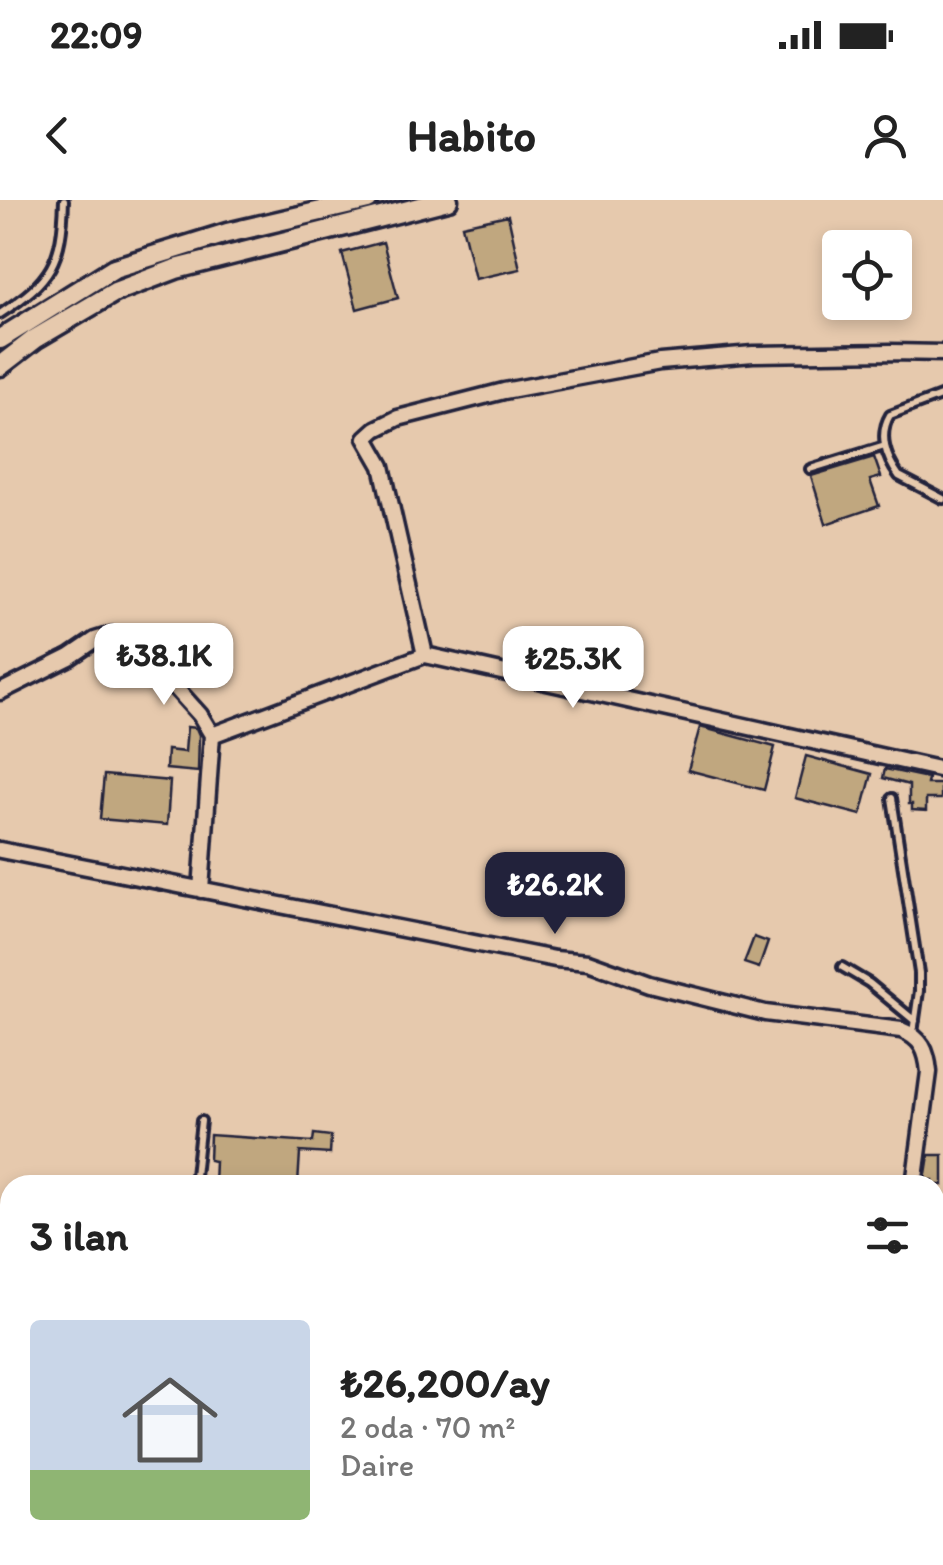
<!DOCTYPE html>
<html lang="tr">
<meta charset="utf-8">
<style>
:root{--surface:#fff;--page:#f6f6f6;--text:#222;--muted:#767676;--accent:#22223b}
body{margin:0;font-family:Itim,sans-serif;background:var(--page);color:var(--text);height:100vh;display:flex;flex-direction:column;font-size:38px;white-space:nowrap}
*{box-sizing:border-box;margin:0}
p{font-size:32px;color:var(--muted)}
.icon{flex:none;width:55px;height:55px;fill:none;stroke:currentColor;stroke-width:2;stroke-linecap:round;stroke-linejoin:round}
.map{position:relative;flex:1;overflow:hidden}
.sheet{position:absolute;left:0px;top:975px;width:945px;height:390px;display:flex;flex-direction:column;background:var(--surface);border-radius:30px 30px 0 0;box-shadow:0 5px 15px #0003}
.sheet>*{flex:none}
.controls{position:absolute;left:822px;top:30px;display:grid;gap:20px}
.controls a{display:grid;place-items:center;width:90px;height:90px;border-radius:10px;background:var(--surface);box-shadow:0 5px 15px #0003;font-size:50px}
.price{position:absolute;translate:-50% -85px;padding:0 22px;border-radius:20px;background:#fff;color:#222;font-size:32px;line-height:65px;filter:drop-shadow(0 2px 5px #0008)}
.price::after{content:'';position:absolute;left:50%;top:60px;width:30px;height:22px;margin-left:-15px;background:inherit;clip-path:polygon(0 0,100% 0,50% 100%)}
.price.selected{background:var(--accent);color:#fff}
ul{padding:0;list-style:none}
li{display:flex;align-items:center;gap:30px;height:250px;padding:0 30px}
li span{display:grid;place-items:center;flex:none;width:280px;height:200px;border-radius:10px;color:#555}
li>.icon{margin-inline-start:auto}
span .icon{width:120px;height:120px;fill:#fffc;stroke-width:1}
li b{font-size:42px}
h2{display:flex;justify-content:space-between;align-items:center;height:120px;padding:0 30px;font-size:42px}
.status{display:flex;justify-content:space-between;align-items:center;height:70px;padding:0 50px;background:var(--surface);direction:ltr}
.status svg{height:28px;fill:currentColor}
header{display:flex;justify-content:space-between;align-items:center;height:130px;padding:0 30px;background:var(--surface);font-size:45px;font-weight:800}
.map>svg:first-child{display:block}
.building{fill:#c0a77f;stroke:#22223b;stroke-width:2.5}
.lines{fill:none;stroke-linecap:round;stroke-linejoin:round}
.service-casing{stroke:#22223b;stroke-width:14}
.minor-casing{stroke:#22223b;stroke-width:21}
.secondary-casing{stroke:#22223b;stroke-width:25}
.service{stroke:#e6c9ad;stroke-width:6}
.minor{stroke:#e6c9ad;stroke-width:14}
.secondary{stroke:#e6c9ad;stroke-width:18}
</style>
<div class="status"><b>22:09</b><svg viewBox="0 0 49 12"><path d="M0 12V9h3v3zM5 12V6h3v6zM10 12V3h3v9zM15 12V0h3v12zM26 1h20v11H26zM47 4h2v5h-2z"/></svg></div>
<header><svg class="icon" aria-label="back" viewBox="0 0 24 24"><path d="M15 5l-7 7 7 7"/></svg>Habito<svg class="icon" aria-label="person" viewBox="0 0 24 24"><circle cx="12" cy="8" r="4"/><path d="M4 21q1-7 8-7t8 7"/></svg></header>
<div class="map">
<svg width="943" height="1365" viewBox="0 0 943 1365">
<rect width="100%" height="100%" fill="#e6c9ad"/>
<filter id="ink" filterUnits="userSpaceOnUse"><feTurbulence type="fractalNoise" baseFrequency=".01" numOctaves="2"/><feDisplacementMap in="SourceGraphic" scale="20" xChannelSelector="R" yChannelSelector="G"/><feConvolveMatrix kernelMatrix="1 2 1 2 8 2 1 2 1" color-interpolation-filters="sRGB"/></filter>
<g filter="url(#ink)">
<path class="building" d="M508,15L520,69L475,79L462,25Z
M383,42L398,98L357,109L342,53Z
M874,257L881,277L870,280L879,306L826,324L811,276Z
M187,527L196,528L199,535L198,572L166,569L167,550L185,552Z
M700,527L775,547L764,590L688,570Z
M806,556L872,574L861,615L795,598Z
M885,569L928,578L927,584H941V599H926V611L912,610V604H909V585L883,578Z
M104,575L170,581L167,625L100,619Z
M754,737L768,742L759,768L744,763Z
M314,934L331,936L330,954L300,952L298,985H214L215,961L209,960L210,935L313,942Z
M929,955H943V985H933V980H925Z"/>
<g class="lines">
<defs>
<path id="service" d="M0,114C52,80 62,62 64,0
M943,195L890,215C878,235 886,258 899,276L943,299
M810,269L885,246
M892,598L919,773V791L913,833
M842,767L869,783L915,821
M194,985L201,921"/>
<path id="minor" d="M425,455L382,266L366,238L376,229L398,218L504,191L660,162L753,154L891,152L943,153
M0,492L70,457L95,440L111,435L124,437L137,445L200,515L212,535L201,690
M212,535L425,455L943,570
M0,650L555,759L588,762L649,784L765,813L901,830C922,838 927,851 929,872L914,985
M935,1114H943
M0,1249L10,1254
M935,1335L943,1336
M141,1355L153,1365"/>
<path id="secondary" d="M0,139L114,68L227,33L368,0
M0,166L35,139L115,92L176,69L448,0"/>
</defs>
<use href="#service" class="service-casing"/>
<use href="#minor" class="minor-casing"/>
<use href="#secondary" class="secondary-casing"/>
<use href="#service" class="service"/>
<use href="#minor" class="minor"/>
<use href="#secondary" class="secondary"/>
</g>
</g>
</svg>
<div class="controls">
<a><svg class="icon" aria-label="locate" viewBox="0 0 24 24"><circle cx="12" cy="12" r="6"/><path d="M12 2v4M12 18v4M2 12h4M18 12h4"/></svg></a>
</div>
<b class="price" style="left:164px;top:508px">₺38.1K</b>
<b class="price" style="left:573px;top:511px">₺25.3K</b>
<b class="price selected" style="left:555px;top:737px">₺26.2K</b>
<section class="sheet">
<h2>3 ilan<svg class="icon" aria-label="filters" viewBox="0 0 24 24"><path d="M4 7h16M4 17h16"/><circle cx="9" cy="7" r="2"/><circle cx="15" cy="17" r="2"/></svg></h2>
<ul>
<li><span style="background:linear-gradient(#c9d6e8 75%,#8fb573 0)"><svg class="icon" aria-label="home" viewBox="0 0 24 24"><path d="M3 11l9-7 9 7M6 9v11h12V9"/></svg></span><div><b>₺26,200/ay</b><p>2 oda · 70 m²</p><p>Daire</p></div></li>
</ul>
</section>
</div>
